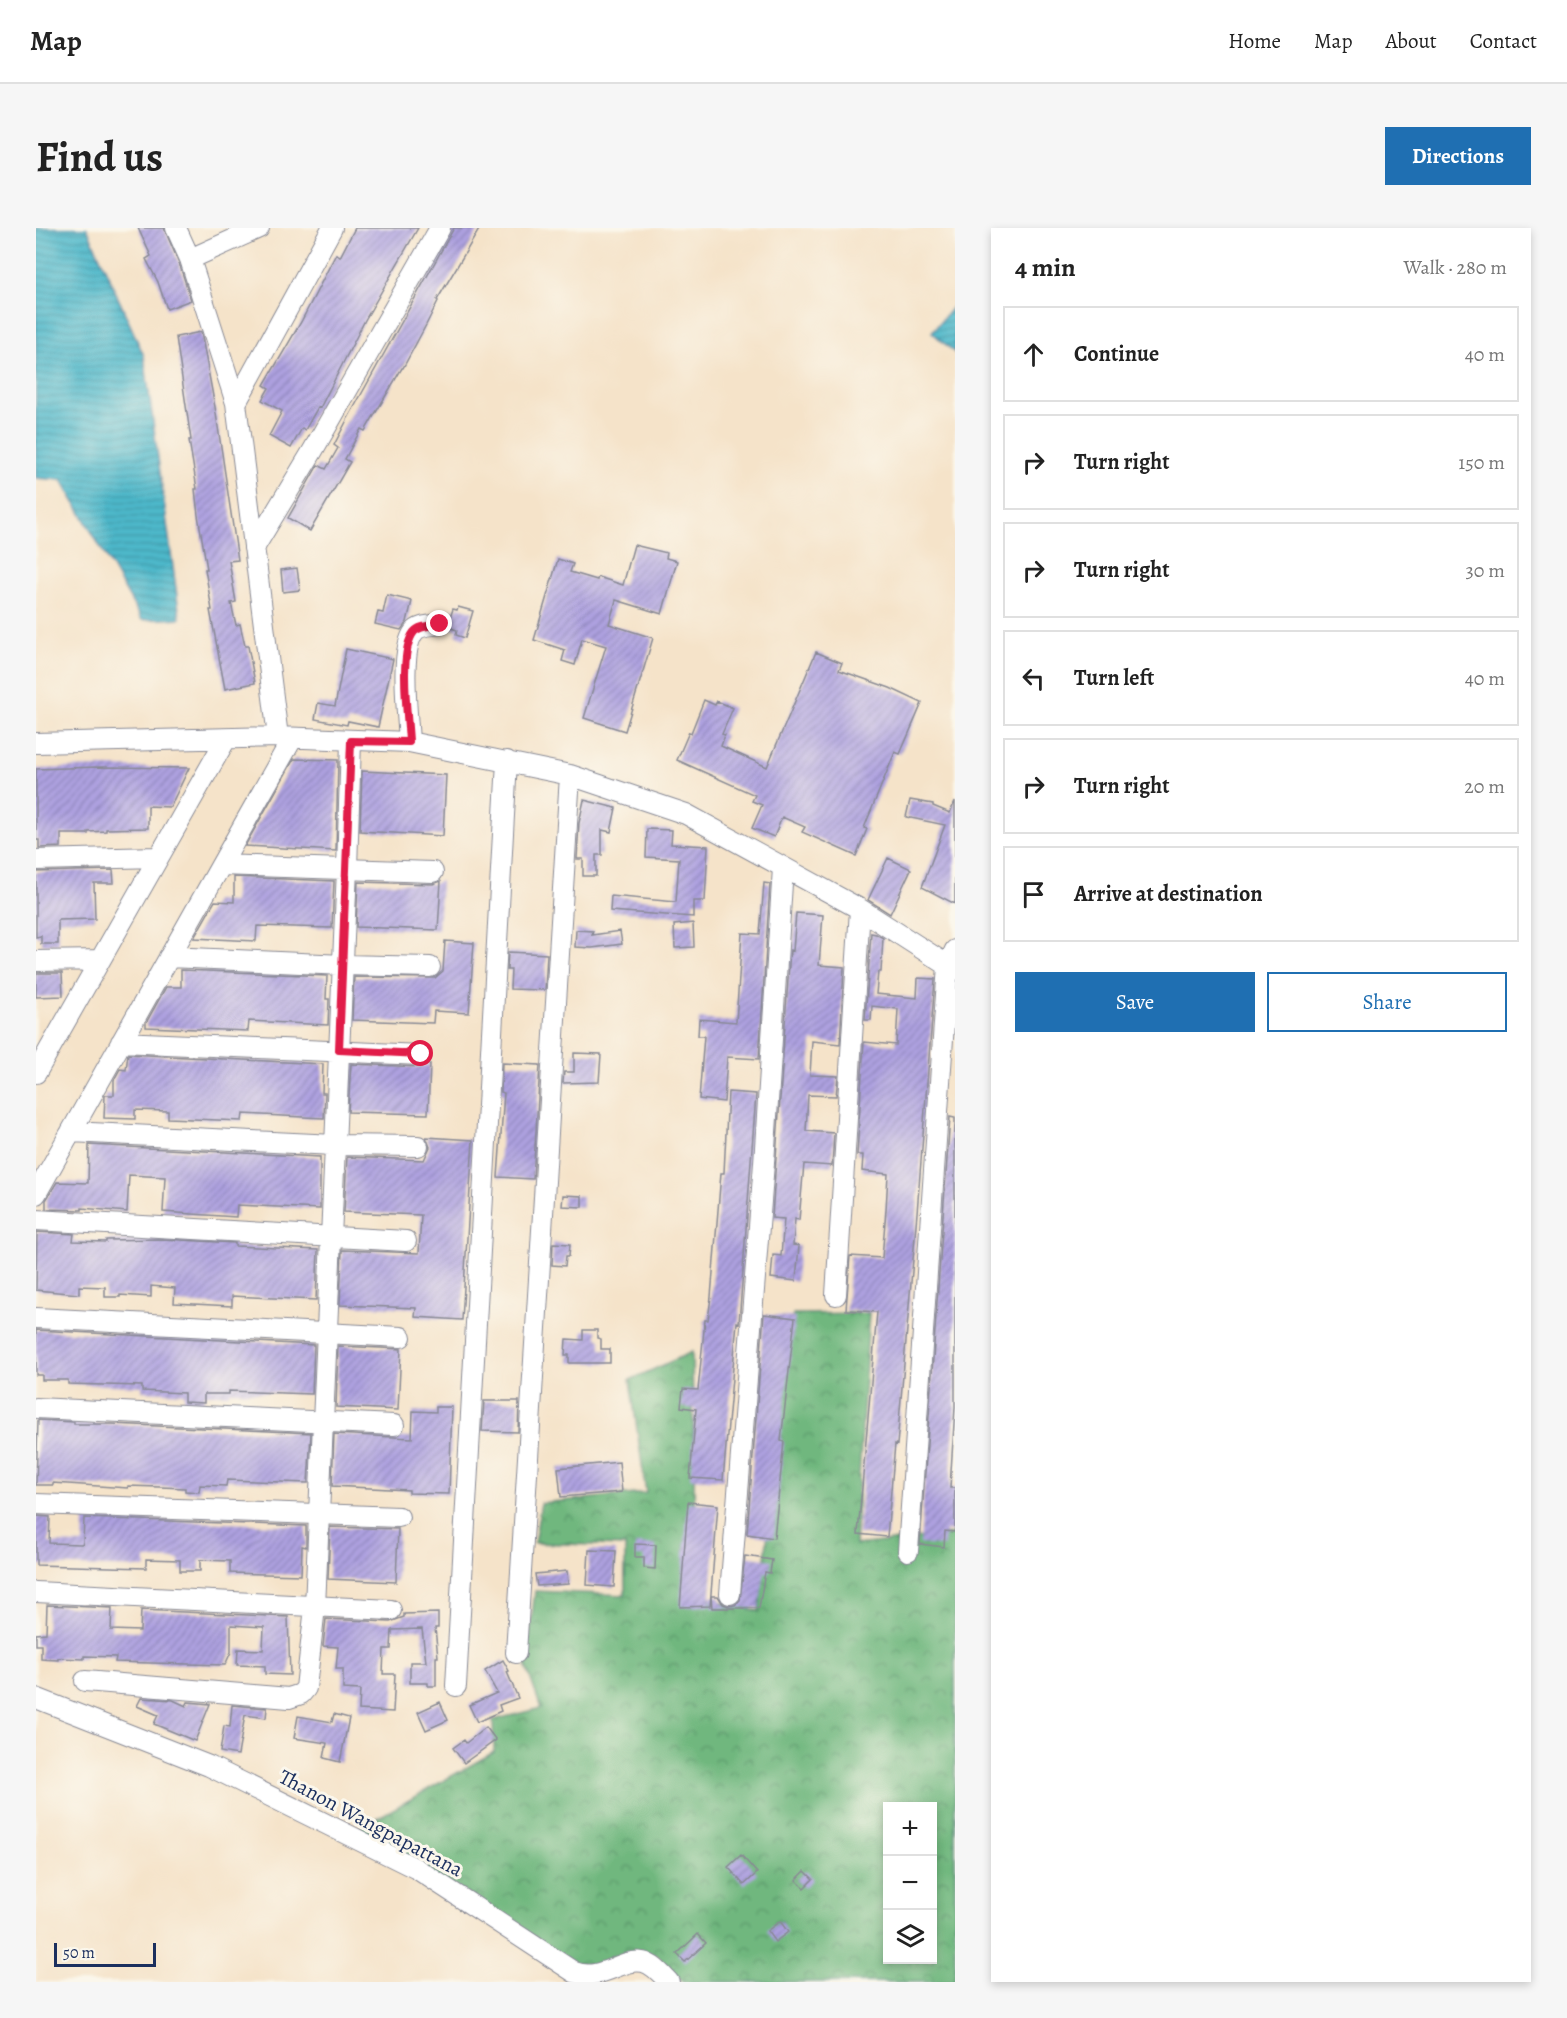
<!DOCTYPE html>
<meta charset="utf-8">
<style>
body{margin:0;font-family:Alegreya,serif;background:#f6f6f6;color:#222}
.controls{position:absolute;right:18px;bottom:18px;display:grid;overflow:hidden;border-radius:0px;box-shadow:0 3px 9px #0003}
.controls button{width:54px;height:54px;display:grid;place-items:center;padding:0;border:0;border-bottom:2px solid #e0e0e0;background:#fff;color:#222;font:30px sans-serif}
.scale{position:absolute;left:18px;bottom:15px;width:102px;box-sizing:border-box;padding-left:6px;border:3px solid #1b2f5e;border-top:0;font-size:16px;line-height:21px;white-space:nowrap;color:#1b2f5e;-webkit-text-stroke:4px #fbf7ec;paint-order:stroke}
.stop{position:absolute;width:18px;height:18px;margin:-14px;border:4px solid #e11d48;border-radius:50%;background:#fff}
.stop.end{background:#e11d48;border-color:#fff;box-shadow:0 2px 6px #0008}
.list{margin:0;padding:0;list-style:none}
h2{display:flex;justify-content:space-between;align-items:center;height:78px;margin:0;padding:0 24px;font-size:26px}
h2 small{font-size:20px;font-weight:400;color:#767676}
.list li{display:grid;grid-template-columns:39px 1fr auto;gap:18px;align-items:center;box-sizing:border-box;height:96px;margin:0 12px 12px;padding:0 12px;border:2px solid #e0e0e0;border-radius:0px}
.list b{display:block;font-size:22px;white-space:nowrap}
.list em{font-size:20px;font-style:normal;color:#767676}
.actions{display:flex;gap:12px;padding:18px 24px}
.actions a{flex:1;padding:14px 0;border:2px solid #1f6fb2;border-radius:0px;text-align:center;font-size:21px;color:#1f6fb2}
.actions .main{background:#1f6fb2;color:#fff}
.icon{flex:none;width:33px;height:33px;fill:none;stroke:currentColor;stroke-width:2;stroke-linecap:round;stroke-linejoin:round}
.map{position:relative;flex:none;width:919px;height:1754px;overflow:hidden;border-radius:0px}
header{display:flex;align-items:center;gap:36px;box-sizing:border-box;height:84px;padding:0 30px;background:#fff;border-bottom:2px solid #e0e0e0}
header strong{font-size:28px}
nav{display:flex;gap:33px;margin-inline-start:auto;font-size:21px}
.intro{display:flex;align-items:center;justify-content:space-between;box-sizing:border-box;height:144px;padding:0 36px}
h1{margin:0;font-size:42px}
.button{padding:15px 27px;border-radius:0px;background:#1f6fb2;color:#fff;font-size:21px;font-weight:700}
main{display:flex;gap:36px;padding:0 36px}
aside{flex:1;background:#fff;border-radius:0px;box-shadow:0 3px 9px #0003}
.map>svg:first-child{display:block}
.forest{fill:url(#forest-crowns);stroke:#45736e;stroke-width:1.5;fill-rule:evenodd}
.water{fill:url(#water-rules);stroke:#347494;stroke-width:1.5}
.building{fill:url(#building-hatch)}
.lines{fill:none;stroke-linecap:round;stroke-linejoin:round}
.minor-casing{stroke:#888994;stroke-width:22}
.minor{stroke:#fff;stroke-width:20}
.route{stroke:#e11d48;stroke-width:8}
.labels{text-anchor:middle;stroke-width:6;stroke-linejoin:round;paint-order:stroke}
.street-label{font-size:21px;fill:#1b2f5e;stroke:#fbf7ec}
</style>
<header>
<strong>Map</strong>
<nav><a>Home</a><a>Map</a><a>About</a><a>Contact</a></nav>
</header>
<div class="intro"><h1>Find us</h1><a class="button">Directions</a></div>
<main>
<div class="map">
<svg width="919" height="1754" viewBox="0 0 919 1754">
<defs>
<pattern id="forest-crowns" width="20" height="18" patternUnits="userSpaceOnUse" patternTransform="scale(1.5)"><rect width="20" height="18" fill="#6fb77e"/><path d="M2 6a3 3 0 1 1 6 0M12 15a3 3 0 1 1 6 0" fill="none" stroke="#5a956a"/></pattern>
<pattern id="water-rules" width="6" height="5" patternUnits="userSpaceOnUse" patternTransform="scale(1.5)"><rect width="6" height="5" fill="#4db8ca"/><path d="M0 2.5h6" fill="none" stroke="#3f96a7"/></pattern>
<pattern id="building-hatch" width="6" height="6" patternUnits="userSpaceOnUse" patternTransform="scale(1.5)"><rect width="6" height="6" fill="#aea1e0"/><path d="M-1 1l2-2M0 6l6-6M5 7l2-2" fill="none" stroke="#8d84b9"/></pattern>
</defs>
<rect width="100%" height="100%" fill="#fbf7ec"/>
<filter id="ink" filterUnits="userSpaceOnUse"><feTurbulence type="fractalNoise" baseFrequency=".0167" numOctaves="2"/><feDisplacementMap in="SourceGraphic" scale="12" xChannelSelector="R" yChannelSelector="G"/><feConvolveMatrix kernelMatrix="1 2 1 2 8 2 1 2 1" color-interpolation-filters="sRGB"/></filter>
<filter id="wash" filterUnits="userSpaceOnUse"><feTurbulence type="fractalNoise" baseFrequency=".008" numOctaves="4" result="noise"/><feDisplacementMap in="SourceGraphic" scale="24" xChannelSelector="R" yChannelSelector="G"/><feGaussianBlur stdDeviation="1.35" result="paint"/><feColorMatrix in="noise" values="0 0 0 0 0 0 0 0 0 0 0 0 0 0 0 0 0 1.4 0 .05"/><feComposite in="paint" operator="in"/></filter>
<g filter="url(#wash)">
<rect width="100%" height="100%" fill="#f5e3c9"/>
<path class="forest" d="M833,1085l-14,232 100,-11v448h-272l-27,-28 -71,22 -229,-146 138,-78 -1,-32 48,-12 -15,-42 9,-75 90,4v-49l-91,-3 7,-40 105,-10 -16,-113 62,-28 4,244 63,15 34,-297zM852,1578h45v154h-45z"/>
<path class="water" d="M0,0h51l57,128 36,262 -38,2 -80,-140 -26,-2z
M919,76v49l-23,-21z"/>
<g id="blocks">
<path class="building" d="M102,0h26l15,35 12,37 -24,9 -9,-27 -12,-23 5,-3z
M319,0h63l-53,92 -45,88 -2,-1 -13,23 -3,-2 -11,20 -22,-12 13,-25 -20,-11 7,-12 -5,-3 37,-63 35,-68 4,3z
M418,0h26l-43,72 1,1 -12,24 -23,43h-1l-37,63 -4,-2 -16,30 5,3 -40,69 -22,-13 30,-53 8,4 12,-21 -4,-3 13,-25z
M165,104l14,75 23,153 -9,1 7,41 -5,1 5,22 4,-1 5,22h3l7,37 -30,6 -15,-79h2l-7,-41h2l-9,-54 -3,-26h2l-8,-49h2l-15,-103z
M598,317l33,8 -1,5 11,3 -15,53 -46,-14 -7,24 44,14 -28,93 -41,-13 22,-72 -24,-7 -7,26 -13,-4 3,-11 -31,-10 24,-81 15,5 -3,8 27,8 1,-3 25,8z
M261,340l3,22 -17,2 -2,-22z
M351,367l25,6 -5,21 -6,8 -26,-6 3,-12 5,1z
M422,379l15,4 -8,27 -9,-3 1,-5 -6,-2 -1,-10 3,-9 4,1z
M310,421l47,10 -15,68 -30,-6 -1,4 -32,-6 3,-16 17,3z
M780,424l26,11 -3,7 51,18 32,15 -22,51 -5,-2 -31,76 3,1 -11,27 -54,-24 3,-5 -23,-10 -8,20 -22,-9 10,-23 -10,-4 3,-6 -78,-35 12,-28 2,1 13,-33 11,5 2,-4 16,7 -11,26 3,1 -4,11 46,21z
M258,531l44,1 -2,91 -91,-5z
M63,539l90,1 -19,39 -22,-1v22l-42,1v2l-18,1v2h-27v13l-22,1v-8h-3v-71z
M326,543l84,4 -3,61 -83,-5z
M548,572l32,8 -5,24 -9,-2v25h-6v21h-13v-17h-6l2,-36z
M874,572l23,4v2l17,7 5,-12v103l-33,-17 23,-62 -39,-8z
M611,601l25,1 -1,14 37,2 -3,55h-12v16l-83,-6 1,-15 65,6 3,-43 -33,-2z
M852,630l23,11 -21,45 -22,-14z
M77,642l1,13h-20l1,36 -37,1v24h-17v-8l-5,1v-65z
M198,649l100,4 -2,47 -75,-2 -1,15 -62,-3 21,-37 19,1z
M405,653l-3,49 -82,-3 2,-45 75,2z
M728,655l6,1 -11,175 -32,-2 -3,45 -25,-3 5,-63h-6l1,-17 37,3 6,-89 18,1z
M760,685l27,2 -4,50 25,2 -4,77 -28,-3 -2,34 28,1 -2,20 -28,-1 -2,36 28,2 -2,33 -28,-2 -5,56 -4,-1 -2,26 6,1 -3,35 -25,-3 2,-23 8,1 3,-37 -12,-1 18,-268 3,1z
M657,695l1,24 -19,1 -1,-23z
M540,702l17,1 -1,4 28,-4 2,13 -30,4 -17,-1z
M835,705l5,1 7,4 -2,34h-3l-2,22 41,4 1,-20 17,1 -18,234 -20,232 -2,-1 -8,93 -29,-3 19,-222 -31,-2 4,-54 32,2 4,-48 2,-36 -26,-3 1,-16h-6l7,-113 32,3 2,-36 -26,-3 -1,14h-6z
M409,713l29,2 -5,70 -35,-2 -1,12 -81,-3 2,-43 81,1 8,-7z
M472,724l39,2 -2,36 -35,-1 1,-19h-4z
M145,742l146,6 -1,23h3l-1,26 -79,-4 -1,10 -102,-4v-4l20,-36h15z
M0,745h26l1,23 -27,1z
M538,825l27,1 -2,28 -36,1 1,-11h10z
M92,826l195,10 -1,29h3l-1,25 -81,-4 -1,7 -74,-3v-7l-33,-1v9l-31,-1 1,-23h9v-15l6,-11 6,1z
M466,835l38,2 -7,114 -35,-2 6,-84 -3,-1z
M315,836l69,3 10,-3 -2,50 -80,-2z
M692,864l28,2 -17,229 -2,-1 -14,158 -33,-2 6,-69 -15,-2 2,-18 15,1 7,-70h3l3,-23 10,-124h3z
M914,889l5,1v289l-5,81h5v44l-10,-1 -1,16 -24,-3z
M390,909l47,3 -11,180 -47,-3 1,-9 -76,-3 2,-55 77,3 2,-38 -77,-3 3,-55 77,3 6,-13z
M53,917l231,12v52l-83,-4 -1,12 -73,-5 2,-35 -36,-2 -2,37 -45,-4v2l-36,-1v-9l11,-18 31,1z
M527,967l19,1v11l-20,-1z
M1,1004l37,2 -1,7 33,1v-2l56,-1 73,4v3l83,4 -2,50 -84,-4v10l-58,-3 1,-15 -24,-2v11l-31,-2v2h-15v-10l-26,-1v8l-43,-4z
M517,1015l17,1 -1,12h-3l-1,10 -13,-1z
M728,1086l31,4 -14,123 3,1 -10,96 -27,-4z
M0,1102l278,15 -2,49 -83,-3v3h-25v9l-20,-1v-9l-42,-2v-5l-74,-2v-4h-26v-5h-6z
M547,1102h14v8l4,1v10h9v14h-41v-8h-4l1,-16 17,1z
M302,1118l63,3 -3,61 -62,-3z
M448,1173h35l-1,31 -36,-1z
M400,1179h16l-3,87 -40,-1v-3l-77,-4 2,-52 78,4 1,-27 23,1z
M2,1192l36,2v2h38l199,9 -3,50 -81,-3 -1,6 -26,-1 -1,7 -14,-1v-3l-25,-1 -32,-1v2l-75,-5v2h-17z
M583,1234l3,30 -61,5 -3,-29z
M652,1274l30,3 -8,101 -30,1z
M0,1288l14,1 -1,26 32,1 2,-1 1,-25 222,8v21l-4,-1 -1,29 -71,-2v-12l-30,-1v11h-20v-11l-34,-1v9l-110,-3z
M294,1299l68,2 -2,53 -68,-3z
M599,1316l21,1 -1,24 -11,-1v-11h-9z
M553,1322l27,1 -2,36 -27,-2z
M709,1328l27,4 -2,13 -5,-1 -6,36h-47l-1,-12h7l5,8 5,2 7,-1 5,-5z
M531,1343l1,13 -31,2 -2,-12z
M11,1377l65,3 -1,22 29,1 1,-21 147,7 2,58 -25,-1v-8l-28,-1 1,-16 25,1 1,-23 -33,-2v27l-6,13 -110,-3 1,-5 -32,-1v3l-26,-1v2l-17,-1v-14h-5v-11l10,-1z
M402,1385v15h-3l3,29h-2v29h-8v-3h-18v-21h16l-4,-33 -30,1 -1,19h-7l-1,25h12l-2,38 -34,-2 1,-20 -17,-1v-20h-7l2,-22 -15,-1 3,-27 64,3 14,-5v-3z
M467,1432l6,11 -2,1 11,26 -19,7 2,6 -24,11 -8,-17 28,-12 -12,-22z
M105,1470l32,2 13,6 2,-4 22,2 -15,37 -41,-17 4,-9 -21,-9z
M404,1474l8,18 -22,10 -8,-18z
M196,1477l35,3 -1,10 -21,-3 -7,40 -18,-3 4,-26 6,1z
M298,1486l15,4 -9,44 -16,-4 3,-15 -33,-5 4,-22 34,6z
M450,1499l10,13 -32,23 -11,-15 11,-8 2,3z
M705,1627l16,18 -13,12 -16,-18z
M769,1643l8,8 -9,9 -8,-8z
M744,1693l8,11 -13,10 -8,-11z
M662,1706l8,9 -21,19 -8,-8z"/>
</g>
</g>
<g filter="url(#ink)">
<use href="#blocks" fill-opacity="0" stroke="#888994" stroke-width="1.5"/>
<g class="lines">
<g class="minor-casing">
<path id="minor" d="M140,0l14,31 46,144 42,334
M154,31l69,-31
M200,175l96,-175
M218,320l58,-96 128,-224
M373,514c-1,-25 -10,-91 5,-110 5,-7 17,-6 26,-8
M0,515l242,-6 131,5 161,33 116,39 174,95 95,61
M0,632l122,-3
M185,637l212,7
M133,729l174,8 87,2
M0,733l64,-1
M85,814l300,13
M0,845l190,-334
M35,904l264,13 83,1
M0,966l256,-455
M0,992l370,21
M800,1067l24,-386
M0,1090l365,19
M0,1180l358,17
M0,1276l363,13
M872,1323l40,-586 7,-15
M0,1364l355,18
M694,1366l34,-431 19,-295
M480,1425l54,-878
M49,1453l204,17 12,-4 5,-6 9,-81 32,-738 4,-128
M420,1458l51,-925
M0,1470l173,68 208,103 157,103c28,10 46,-14 69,-10 10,2 19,13 26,20"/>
</g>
<use href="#minor" class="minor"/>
</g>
</g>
<g class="lines" filter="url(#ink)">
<path class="route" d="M385,826l-82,-4 12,-309 58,1c-1,-25 -11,-90 5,-110 6,-7 17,-6 26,-8"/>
</g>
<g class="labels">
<g class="street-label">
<text transform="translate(335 1595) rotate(28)" y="7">Thanon Wangpapattana</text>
</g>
</g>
</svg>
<div class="controls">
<button>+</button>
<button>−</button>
<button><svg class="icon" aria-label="layers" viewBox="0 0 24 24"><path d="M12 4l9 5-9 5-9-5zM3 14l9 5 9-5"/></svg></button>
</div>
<div class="scale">50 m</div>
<div class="stop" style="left:385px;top:826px"></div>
<div class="stop end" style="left:404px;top:396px"></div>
</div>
<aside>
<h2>4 min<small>Walk · 280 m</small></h2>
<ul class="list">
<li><svg class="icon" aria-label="ahead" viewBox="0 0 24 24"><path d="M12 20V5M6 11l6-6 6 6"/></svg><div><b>Continue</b></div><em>40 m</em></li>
<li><svg class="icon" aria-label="right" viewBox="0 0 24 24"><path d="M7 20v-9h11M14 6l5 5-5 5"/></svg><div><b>Turn right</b></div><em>150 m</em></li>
<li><svg class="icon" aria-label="right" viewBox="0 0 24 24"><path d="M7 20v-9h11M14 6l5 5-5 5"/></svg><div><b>Turn right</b></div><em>30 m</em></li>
<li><svg class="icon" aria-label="left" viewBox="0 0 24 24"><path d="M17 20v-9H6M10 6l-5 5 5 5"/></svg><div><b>Turn left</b></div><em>40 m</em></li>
<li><svg class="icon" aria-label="right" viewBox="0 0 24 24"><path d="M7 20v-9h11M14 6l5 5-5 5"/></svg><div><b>Turn right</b></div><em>20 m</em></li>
<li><svg class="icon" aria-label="arrive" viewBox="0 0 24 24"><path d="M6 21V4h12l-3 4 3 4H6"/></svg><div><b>Arrive at destination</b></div></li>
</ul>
<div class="actions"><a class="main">Save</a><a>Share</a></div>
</aside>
</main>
